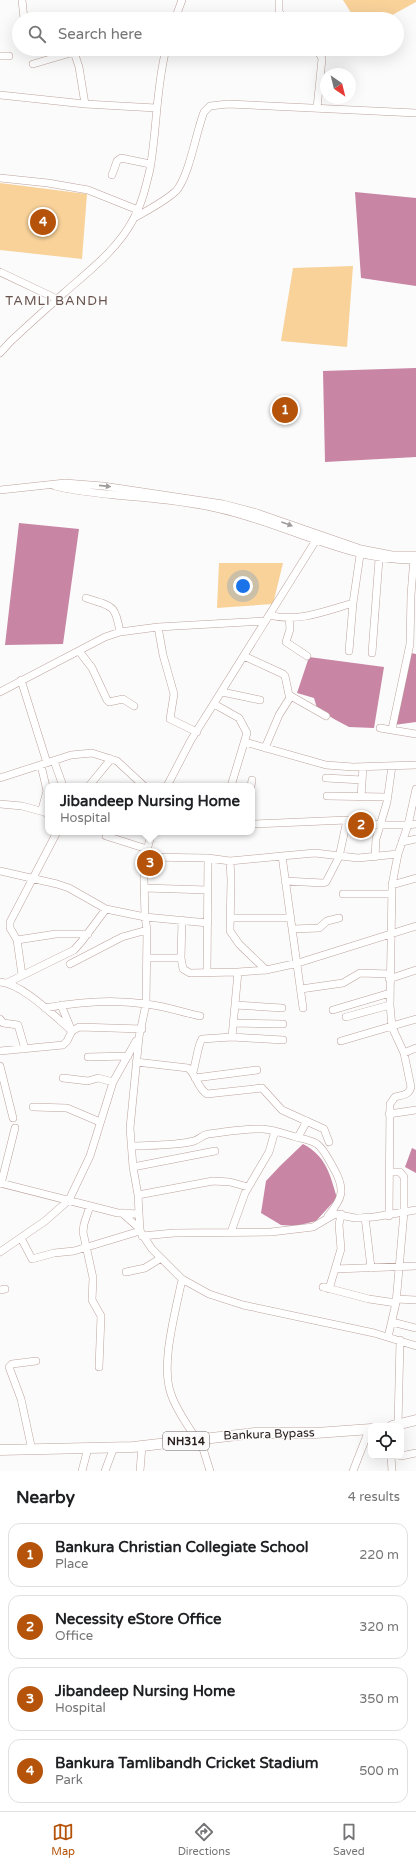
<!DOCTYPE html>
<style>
body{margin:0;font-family:"Varela Round",sans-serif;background:#f2f2f2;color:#202124}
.controls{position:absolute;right:12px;bottom:12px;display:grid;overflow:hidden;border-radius:8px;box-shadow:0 4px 16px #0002}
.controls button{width:36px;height:36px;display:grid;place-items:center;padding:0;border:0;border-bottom:1px solid #e0e0e0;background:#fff;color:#202124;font:20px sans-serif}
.compass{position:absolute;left:320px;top:68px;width:36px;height:36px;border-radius:50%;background:#fff;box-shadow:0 4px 16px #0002;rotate:145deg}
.you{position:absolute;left:243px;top:586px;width:14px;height:14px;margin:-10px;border:3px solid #fff;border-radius:50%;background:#1a73e8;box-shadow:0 0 0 6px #1a73e833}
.badge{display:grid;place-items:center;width:26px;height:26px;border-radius:50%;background:#b45309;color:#fff;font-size:13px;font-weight:700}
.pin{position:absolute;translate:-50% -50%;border:2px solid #fff;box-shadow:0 1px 4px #0006}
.popup{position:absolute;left:45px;top:783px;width:210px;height:52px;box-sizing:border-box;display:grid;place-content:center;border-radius:8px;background:#fff;filter:drop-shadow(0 1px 3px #0005);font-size:13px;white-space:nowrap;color:#757577}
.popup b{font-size:15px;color:#202124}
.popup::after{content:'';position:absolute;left:50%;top:100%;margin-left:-8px;border:8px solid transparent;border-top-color:#fff}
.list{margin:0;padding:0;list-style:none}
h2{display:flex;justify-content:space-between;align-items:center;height:52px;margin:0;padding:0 16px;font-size:17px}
h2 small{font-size:13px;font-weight:400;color:#757577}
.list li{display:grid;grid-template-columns:26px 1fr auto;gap:12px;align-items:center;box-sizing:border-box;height:64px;margin:0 8px 8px;padding:0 8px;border:1px solid #e0e0e0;border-radius:12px}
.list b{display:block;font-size:15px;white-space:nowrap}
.list p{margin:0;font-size:13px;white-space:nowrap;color:#757577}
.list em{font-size:13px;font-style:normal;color:#757577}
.icon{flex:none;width:22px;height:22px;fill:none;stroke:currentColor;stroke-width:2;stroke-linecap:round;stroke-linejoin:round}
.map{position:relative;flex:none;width:416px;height:1471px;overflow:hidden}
.search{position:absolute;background:#fff;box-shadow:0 4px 16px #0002;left:12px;right:12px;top:12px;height:44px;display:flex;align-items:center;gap:10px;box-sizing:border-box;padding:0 14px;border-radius:22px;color:#757577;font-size:15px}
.sheet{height:340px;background:#fff}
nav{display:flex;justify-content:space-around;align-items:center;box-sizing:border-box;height:56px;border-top:1px solid #e0e0e0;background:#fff;font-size:11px;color:#757577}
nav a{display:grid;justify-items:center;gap:2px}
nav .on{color:#b45309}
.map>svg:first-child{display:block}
.green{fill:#f8d299}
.water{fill:#c885a4}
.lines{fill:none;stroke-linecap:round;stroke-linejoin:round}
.minor-casing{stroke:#bca39d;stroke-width:8}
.highway-casing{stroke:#bca39d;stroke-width:11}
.minor{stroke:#fff;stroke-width:7}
.highway{stroke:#fff;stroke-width:10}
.oneway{fill:#9f9b9a}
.labels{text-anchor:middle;stroke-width:3;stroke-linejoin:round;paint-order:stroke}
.shield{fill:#fbfbfb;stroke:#696261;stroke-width:1}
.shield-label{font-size:11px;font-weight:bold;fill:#2a211f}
.street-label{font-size:12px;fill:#2a211f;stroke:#fbfbfb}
.neighbourhood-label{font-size:13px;letter-spacing:1px;fill:#67524c;stroke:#fbfbfb}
</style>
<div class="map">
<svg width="416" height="1471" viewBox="0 0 416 1471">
<rect width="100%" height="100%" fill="#fbfbfb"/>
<path class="green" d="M343,0h73v2l-31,17h-30z
M0,183l87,11 -5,65 -82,-9z
M353,266l-6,81 -66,-6 12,-73z
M219,563h64l-10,41 -56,4z"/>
<path class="water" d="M355,192l61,6v88l-55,-8z
M416,368v89l-91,5 -2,-91z
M19,523l60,6 -16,115 -58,1z
M411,653l5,1v68l-22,3z
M309,657l75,10 -10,61 -25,-1 -15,-8 -17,-11 -3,-10 -17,-5z
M303,1144c23,12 27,30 34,54l-21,23 -20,5 -15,-1 -20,-12 5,-32 14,-15z
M412,1148l4,2v23l-11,-6z"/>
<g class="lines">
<g class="minor-casing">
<path id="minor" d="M22,0l2,19
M279,0v11l4,8
M175,19l7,-19
M73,49l6,18 6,37
M315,49l6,7 1,3 -5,49
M0,56h9
M33,64l41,-12
M0,95l85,9 71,4
M112,175l5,-14 4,-3 29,6
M0,178l48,5 40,7 50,20
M134,218c14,-8 30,-16 42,-27 13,-14 20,-59 28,-79l6,-6 18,-2 188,9
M0,272l57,27
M0,353l10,-11c18,-17 36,-33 54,-49 25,-22 55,-45 70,-75 8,-15 12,-32 16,-49 7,-40 6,-81 16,-120
M55,486c19,5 40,7 60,9 35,3 71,6 105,14 67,15 126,52 196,51
M0,490l65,-7 38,3 120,18 34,9 104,36 31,6h24
M86,598c26,9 29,5 34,34
M269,615c28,8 57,-4 84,-12
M289,618l1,11 -4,13 21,14
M158,627l5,28 11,39 -4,25 27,13
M79,651l13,17 15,32 2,2 14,-3 11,7
M349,651l4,-48 7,-48
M372,653l7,-94
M244,656l39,18 2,2 4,19 37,21
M21,680l26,83
M0,692l105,-55 15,-5 38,-5 107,-6
M222,692l38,8
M214,704l25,14 8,15 -16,53
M380,728l36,6
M392,729l18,-85 1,-49 3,-38
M245,742l81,23 27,2 63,-2
M265,748l14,-33 12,-19
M54,761l9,25
M41,765l6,26 -5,18 6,6
M0,778l71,-23 21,-2 25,8 27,25
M326,778l36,2
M89,786l22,-27
M167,786l24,-46 127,-203
M251,786l1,-6
M327,796l60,1
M361,797l2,-30
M0,804l22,2 22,6
M252,824l95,-4 32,5h29l8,-1
M152,832l-7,25 -1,22 1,38 2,13 -1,74 -7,33 -9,91 3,39 5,28 2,36 12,18 30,30 27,15 34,11 131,28 42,13
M106,836l41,13
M402,842l14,-3
M282,856l33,-3 43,5 40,-4
M145,857l63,1 22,3 52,-5 21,152
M375,857l1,-18 11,-37 5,-36
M230,861l1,19 -1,51 9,13 27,26
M0,871l57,13 12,4 37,21 39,8 63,6
M285,881l38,2 3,-1 13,-25 8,-37
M392,885l24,-7
M144,888l64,2
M343,894h49
M230,918h61
M182,920l-1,38 2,11 7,4 48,-1 28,-2 32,-7 118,-37
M293,929l26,-1 8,-7 12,-3
M17,940l39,-6h32
M148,958h33
M70,964l52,-27 25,-7
M207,973l1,-115
M22,975l-5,-35 -7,-12v-6l47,-90
M389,979l27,-9
M0,982c23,2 54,34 72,49
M7,983l67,-33 8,-9 24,-32
M301,989l42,-6 17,-10 30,1
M61,1005l10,24
M235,1005l47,3
M45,1008c32,-6 68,-9 101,-4 18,2 36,8 54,12
M333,1010l57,-17
M346,1017l44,-12
M0,1019l3,4 15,2 7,24
M233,1023l50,1
M232,1037l6,-65
M341,1041l75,-22
M0,1051l63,-6 4,-4 5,-10 7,-4 63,2
M404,1053l-12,-26 -2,-22 2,-120 6,-31 10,-29 8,-36
M88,1057l40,-1
M136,1062l52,6c9,7 9,20 19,26l55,-6 20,22 42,19 5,13
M0,1066l13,52
M193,1072c3,-9 5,-28 9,-33l30,-2 51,3
M63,1078l25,3 10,-3 15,4
M195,1078l62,-8
M33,1107l34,1 33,14
M389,1114l27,-4
M298,1137l9,-16
M131,1146c21,-1 43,0 63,-5 6,-2 8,-6 14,-7 18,-2 37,-6 55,-5 12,1 22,5 33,8 7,2 15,3 21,7 7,5 13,18 17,25 12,21 8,30 -6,47
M133,1167l82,-16
M0,1183l118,30 21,1
M1,1184l14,-56
M138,1195l75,-14 17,1 18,5
M90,1206l-6,18 -1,8 10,46 -1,22 9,16 -2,51
M122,1213l18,16
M389,1216l1,-112 5,-7c8,-2 14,-2 16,-10l-7,-34 12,-5
M365,1217l6,51
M231,1232l14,-39 24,-41 6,-21
M142,1236l32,-3 97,-1 42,-5 22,-13 20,4 19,-1 30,-5v-35l-4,-5h-11
M21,1238l11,21 22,-6 20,-2 66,-20
M0,1252l45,-31 24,-21 21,-44 23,-74 23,-41
M335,1269l81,-3
M126,1272l19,-4 16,-10
M182,1279c-6,32 -22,85 -11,115 5,16 17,31 25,45
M323,1287l46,12 27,4
M329,1289l12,-40 -2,-24 2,-11
M0,1290l5,-1
M396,1299l20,1
M392,1322l24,6
M388,1337l8,-34 8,-91 12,-2
M398,1425l2,-85
M200,1439l10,32
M32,1450l-11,-51 -12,-32 3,-3 24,-3
M391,1456l1,15
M401,1456l15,-3
M82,1471l6,-23
M105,1471l9,-24
M140,1471l2,-25
M353,1471l16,-41"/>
</g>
<g class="highway-casing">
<path id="highway" d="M392,1426l24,-6
M0,1450l133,-3 122,-14h61l55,-4"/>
</g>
<use href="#minor" class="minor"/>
<use href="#highway" class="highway"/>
</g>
<defs><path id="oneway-solid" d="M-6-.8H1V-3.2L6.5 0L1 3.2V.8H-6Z"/></defs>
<g class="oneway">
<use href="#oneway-solid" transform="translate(105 486) rotate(6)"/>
<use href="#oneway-solid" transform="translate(287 524) rotate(20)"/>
</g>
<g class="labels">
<rect class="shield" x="163" y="1432" width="46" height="18" rx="3"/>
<g class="shield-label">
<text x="186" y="1445">NH314</text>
</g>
<g class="street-label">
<text transform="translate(269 1434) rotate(-2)" y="4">Bankura Bypass</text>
</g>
<g class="neighbourhood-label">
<text x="57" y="305">TAMLI BANDH</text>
</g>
</g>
</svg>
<div class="controls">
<button><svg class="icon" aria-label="locate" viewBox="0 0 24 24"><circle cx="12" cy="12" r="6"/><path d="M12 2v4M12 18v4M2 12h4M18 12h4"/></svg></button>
</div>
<svg class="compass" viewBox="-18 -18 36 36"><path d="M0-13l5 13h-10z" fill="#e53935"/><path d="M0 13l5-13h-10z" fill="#757577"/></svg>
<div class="you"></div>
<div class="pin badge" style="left:285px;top:410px">1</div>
<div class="pin badge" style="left:361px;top:825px">2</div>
<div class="pin badge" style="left:150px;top:863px">3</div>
<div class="popup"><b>Jibandeep Nursing Home</b>Hospital</div>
<div class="pin badge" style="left:43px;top:222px">4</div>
<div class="search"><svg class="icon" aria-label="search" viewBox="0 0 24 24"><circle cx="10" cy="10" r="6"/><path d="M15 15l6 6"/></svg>Search here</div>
</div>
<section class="sheet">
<h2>Nearby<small>4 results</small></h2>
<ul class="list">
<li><span class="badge">1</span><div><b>Bankura Christian Collegiate School</b><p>Place</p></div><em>220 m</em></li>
<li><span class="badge">2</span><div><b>Necessity eStore Office</b><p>Office</p></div><em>320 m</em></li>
<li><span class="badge">3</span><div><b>Jibandeep Nursing Home</b><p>Hospital</p></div><em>350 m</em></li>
<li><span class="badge">4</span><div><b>Bankura Tamlibandh Cricket Stadium</b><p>Park</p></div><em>500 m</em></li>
</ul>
</section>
<nav>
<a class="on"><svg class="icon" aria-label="map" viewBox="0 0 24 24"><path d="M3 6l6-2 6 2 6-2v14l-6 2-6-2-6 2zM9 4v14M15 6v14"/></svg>Map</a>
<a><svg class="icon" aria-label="directions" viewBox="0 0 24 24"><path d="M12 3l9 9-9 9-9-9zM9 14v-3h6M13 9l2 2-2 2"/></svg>Directions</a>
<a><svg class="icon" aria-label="saved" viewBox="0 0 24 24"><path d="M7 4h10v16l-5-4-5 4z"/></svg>Saved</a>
</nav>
